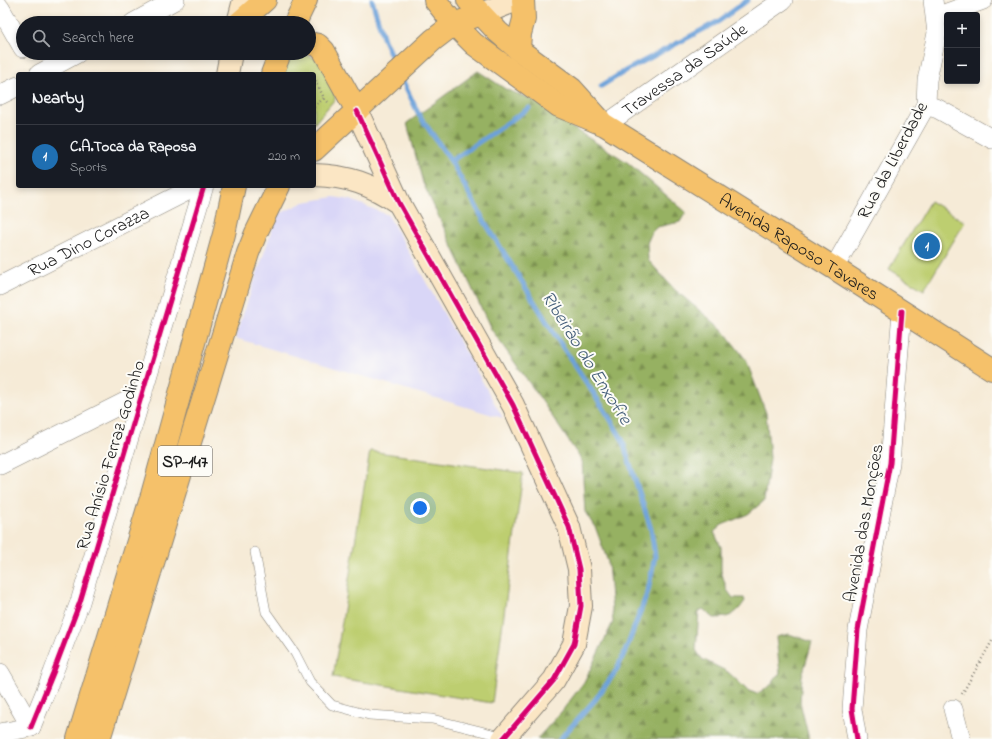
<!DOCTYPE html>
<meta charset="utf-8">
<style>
body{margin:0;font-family:"Indie Flower",sans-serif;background:#242831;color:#f1f3f6}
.controls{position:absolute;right:12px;top:12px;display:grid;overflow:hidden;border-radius:4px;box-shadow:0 2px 6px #0003}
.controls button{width:36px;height:36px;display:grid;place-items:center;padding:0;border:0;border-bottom:1px solid #363941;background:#171b24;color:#f1f3f6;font:20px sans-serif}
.you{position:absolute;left:420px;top:508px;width:14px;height:14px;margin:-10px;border:3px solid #fff;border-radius:50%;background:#1a73e8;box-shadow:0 0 0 6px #1a73e833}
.badge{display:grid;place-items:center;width:26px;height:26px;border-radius:50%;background:#1f6fb2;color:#fff;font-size:13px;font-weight:700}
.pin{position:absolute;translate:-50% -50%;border:2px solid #fff;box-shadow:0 1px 4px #0006}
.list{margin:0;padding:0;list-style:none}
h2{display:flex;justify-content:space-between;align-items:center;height:52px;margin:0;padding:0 16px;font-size:17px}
h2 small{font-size:13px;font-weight:400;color:#9ea1a6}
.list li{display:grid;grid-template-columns:26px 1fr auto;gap:12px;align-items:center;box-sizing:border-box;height:64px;padding:0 16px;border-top:1px solid #363941}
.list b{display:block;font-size:15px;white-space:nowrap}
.list p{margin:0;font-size:13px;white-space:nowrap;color:#9ea1a6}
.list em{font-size:13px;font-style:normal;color:#9ea1a6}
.icon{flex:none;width:22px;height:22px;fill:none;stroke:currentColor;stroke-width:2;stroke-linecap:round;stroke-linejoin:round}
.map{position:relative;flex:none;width:992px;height:739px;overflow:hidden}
.search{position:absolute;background:#171b24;box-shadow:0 2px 6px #0003;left:16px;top:16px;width:300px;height:44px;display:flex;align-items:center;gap:10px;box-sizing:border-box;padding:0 14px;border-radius:22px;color:#9ea1a6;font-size:15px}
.panel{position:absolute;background:#171b24;box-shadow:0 2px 6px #0003;left:16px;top:72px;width:300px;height:116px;border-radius:4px}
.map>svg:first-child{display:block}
.built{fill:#d9d6f7}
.grass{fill:#bdce70;stroke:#6c7546}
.forest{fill:url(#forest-firs);stroke:#59663f}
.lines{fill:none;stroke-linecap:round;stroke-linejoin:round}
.stream{stroke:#6ca1d9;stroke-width:5}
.lane-casing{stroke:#89847a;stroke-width:10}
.street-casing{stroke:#89847a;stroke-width:20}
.secondary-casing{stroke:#89847a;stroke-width:24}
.primary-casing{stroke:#89847a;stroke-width:24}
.path{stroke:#89847a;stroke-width:2.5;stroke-dasharray:1 3;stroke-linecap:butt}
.lane{stroke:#fff;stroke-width:9}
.street{stroke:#fff;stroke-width:19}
.secondary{stroke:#fbe6c4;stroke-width:22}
.primary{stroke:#f5c16b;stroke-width:22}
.cycleway-casing{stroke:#fdfcf7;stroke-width:8}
.cycleway{stroke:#d6006c;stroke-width:5}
.labels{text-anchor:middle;stroke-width:4;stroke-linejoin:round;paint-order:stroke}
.shield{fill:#fdfcf7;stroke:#605f5e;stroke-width:1}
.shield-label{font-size:17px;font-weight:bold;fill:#1c1c1c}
.street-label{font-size:18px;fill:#1c1c1c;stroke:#fdfcf7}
.water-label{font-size:19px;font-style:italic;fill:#445e7a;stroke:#fdfcf7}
</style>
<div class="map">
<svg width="992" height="739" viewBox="0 0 992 739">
<defs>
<pattern id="forest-firs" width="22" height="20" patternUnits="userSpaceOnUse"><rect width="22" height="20" fill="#96b162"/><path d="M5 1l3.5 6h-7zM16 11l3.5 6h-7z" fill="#7a8f50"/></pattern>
</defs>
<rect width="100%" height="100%" fill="#fdfcf7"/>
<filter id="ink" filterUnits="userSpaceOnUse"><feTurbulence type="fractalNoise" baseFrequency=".025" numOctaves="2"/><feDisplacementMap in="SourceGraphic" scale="8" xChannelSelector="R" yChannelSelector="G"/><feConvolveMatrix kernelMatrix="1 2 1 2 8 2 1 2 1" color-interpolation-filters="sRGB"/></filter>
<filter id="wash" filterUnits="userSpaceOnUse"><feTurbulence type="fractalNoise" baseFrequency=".012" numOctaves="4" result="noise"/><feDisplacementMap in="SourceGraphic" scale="16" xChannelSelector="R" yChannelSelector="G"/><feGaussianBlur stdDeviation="0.9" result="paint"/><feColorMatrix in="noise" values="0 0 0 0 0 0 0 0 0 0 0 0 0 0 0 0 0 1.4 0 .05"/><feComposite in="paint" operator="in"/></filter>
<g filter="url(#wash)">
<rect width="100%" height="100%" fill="#f6ebd7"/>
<path class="built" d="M334,197l17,3 37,15 115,203 -268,-80 42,-123 27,-13z"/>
<path class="grass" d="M303,54l12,4 10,10 9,15 1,16 -21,25v-50h-35l6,-11z
M930,201l35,21 -41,68 -35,-21z
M370,451l153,22 -31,230 -159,-26z"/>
<path class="forest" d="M478,71l29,19 42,15 22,22 56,35 59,50 -6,10 -23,5 -5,5 -5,11 1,17 27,30 48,40 23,30 20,53 4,45 -6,43 -16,13 -26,11 -8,7 7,15v24l6,19 6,8h11l1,3c-9,13 -14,17 -31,17l-11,-9 -4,2 -3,39 6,9 26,13 19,18 10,4 14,-9 9,-12 -4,-36 13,-3 23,8 -10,34 -2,26 9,37h-272l25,-28 22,-29 29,-60 -5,-60 -12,-33 -11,-17 -3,-51 -42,-63 -49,-69 -68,-146 -15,-56 -1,-4z"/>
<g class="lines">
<path class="stream" d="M372,0l12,40 12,26
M401,77l18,38 32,46 32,58 77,124 46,69 16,27 29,90 4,27 -7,35 -21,56 -11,24 -21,29 -35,39
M601,86l26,-16 92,-49 29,-21
M451,161l78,-53"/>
</g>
</g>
<g filter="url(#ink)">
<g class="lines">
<g class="lane-casing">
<path id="lane" d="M255,552l11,60 29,41 15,29 22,23 37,10 63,4 73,18"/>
</g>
<g class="street-casing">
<g id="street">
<path d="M0,8l23,40"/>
<path d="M936,17l47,-17"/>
<path d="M133,23l42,-23"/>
<path d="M39,74l39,-21"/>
<path d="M0,95l18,-9"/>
<path d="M926,105l12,4 54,30"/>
<path id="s1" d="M605,125l178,-125"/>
<path d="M834,268l92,-163 1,-25 10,-47 -4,-33"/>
<path id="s2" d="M0,286l197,-100"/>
<path d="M0,465l143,-72"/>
<path d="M0,673l31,54"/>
<path d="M953,709l8,30"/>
<path d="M31,727l22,-54 27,-71 124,-416"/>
<path d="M0,733l31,-6"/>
<path d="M857,739l-5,-30 6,-79 32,-167 12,-152"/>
</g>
</g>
<g class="secondary-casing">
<path id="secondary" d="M481,14l36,-14
M238,23l6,-23
M227,74l4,-21
M357,111l42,92 114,202 56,122 10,42 2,37 -7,38 -20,36 -51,59
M314,175c34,1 57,9 85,28"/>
</g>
<g class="primary-casing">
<g id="primary">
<path id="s3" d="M435,0l19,24 20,20 85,62 46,19 229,143 158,101"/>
<path d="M468,0l30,32 21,18 53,39 28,31"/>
<path d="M239,23l26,-23"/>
<path d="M295,23l11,-23"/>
<path d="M309,43l9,2 6,6 33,60"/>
<path d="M519,50l1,-16 4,-15 -1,-19"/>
<path d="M272,74l8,-21"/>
<path d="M314,150l119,-110 21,-16 27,-10"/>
<path d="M78,739l74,-244 72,-261 10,-48"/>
<path d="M99,739l149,-486 8,-20 23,-47"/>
</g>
</g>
<path class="path" d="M314,77l10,21 4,4
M314,107l10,-9
M962,694l30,-53"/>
<use href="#lane" class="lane"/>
<use href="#street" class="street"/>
<use href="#secondary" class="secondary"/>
<use href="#primary" class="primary"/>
<g class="cycleway-casing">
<path id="cycleway" d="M357,111l42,92 114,202 56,122 10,42 2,37 -7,38 -20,36 -51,59
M31,727l22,-54 27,-71 124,-416
M857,739l-5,-30 6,-79 32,-167 12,-152"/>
</g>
<use href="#cycleway" class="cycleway"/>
</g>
</g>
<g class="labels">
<rect class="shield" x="158" y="446" width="54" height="30" rx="3"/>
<g class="shield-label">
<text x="185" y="467">SP-147</text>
</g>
<g class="street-label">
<text dy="6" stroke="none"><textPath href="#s1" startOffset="97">Travessa da Saúde</textPath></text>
<text transform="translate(892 160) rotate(-62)" y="6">Rua da Liberdade</text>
<text dy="6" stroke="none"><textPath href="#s2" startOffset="99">Rua Dino Corazza</textPath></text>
<text dy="6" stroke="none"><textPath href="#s3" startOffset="443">Avenida Raposo Tavares</textPath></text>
<text transform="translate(110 455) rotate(-73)" y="6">Rua Anísio Ferraz Godinho</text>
<text transform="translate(863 523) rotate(-80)" y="6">Avenida das Monções</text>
</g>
<g class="water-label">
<text transform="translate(588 357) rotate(58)" y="7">Ribeirão do Enxofre</text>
</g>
</g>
</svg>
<div class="controls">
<button>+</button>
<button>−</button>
</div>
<div class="you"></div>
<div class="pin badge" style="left:927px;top:246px">1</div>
<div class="search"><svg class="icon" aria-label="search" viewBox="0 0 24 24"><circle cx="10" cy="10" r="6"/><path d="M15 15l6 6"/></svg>Search here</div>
<section class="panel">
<h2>Nearby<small></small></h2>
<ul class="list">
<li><span class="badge">1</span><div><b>C.A.Toca da Raposa</b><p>Sports</p></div><em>220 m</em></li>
</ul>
</section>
</div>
